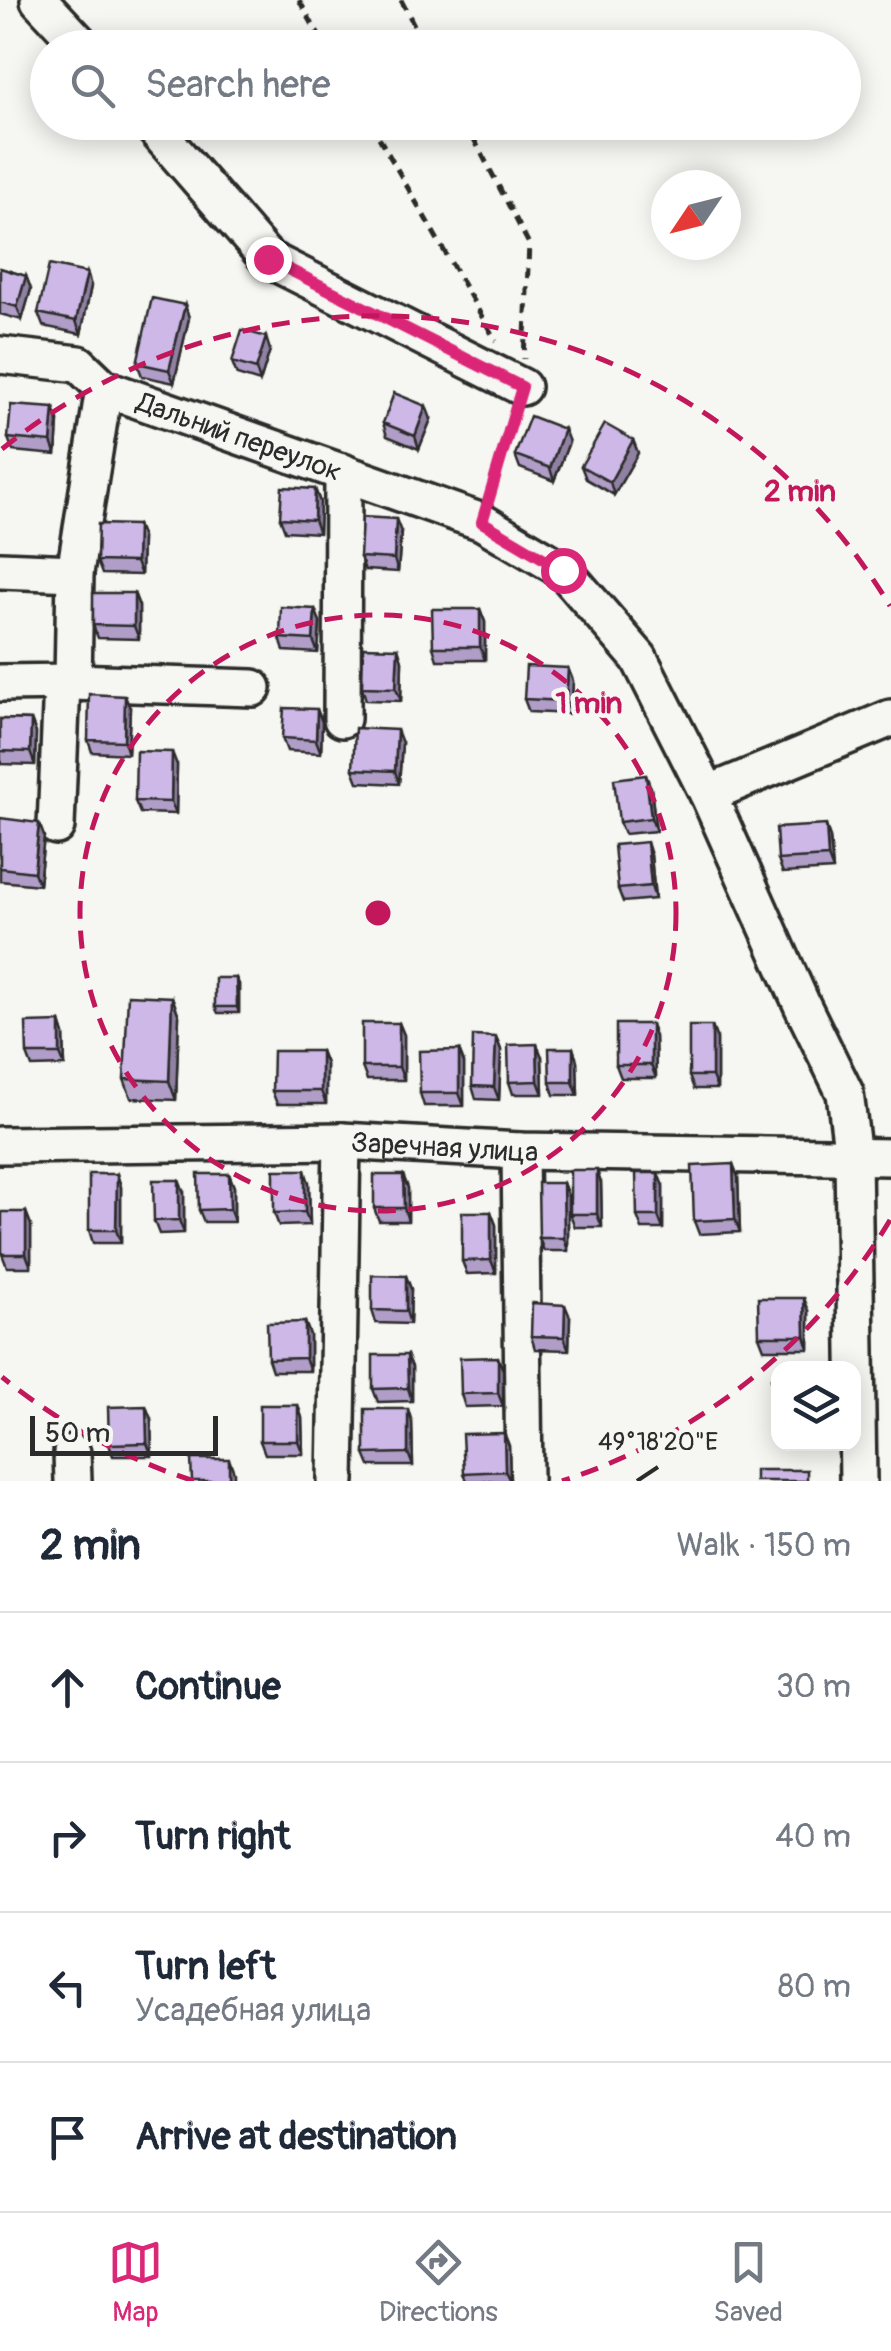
<!DOCTYPE html>
<meta charset="utf-8">
<style>
body{margin:0;font-family:Pangolin,sans-serif;background:#f2f2f3;color:#1f2937}
.controls{position:absolute;right:30px;bottom:30px;display:grid;overflow:hidden;border-radius:20px;box-shadow:0 5px 25px #0003}
.controls button{width:90px;height:90px;display:grid;place-items:center;padding:0;border:0;border-bottom:2px solid #e0e1e3;background:#fff;color:#1f2937;font:50px sans-serif}
.compass{position:absolute;left:651px;top:170px;width:90px;height:90px;border-radius:50%;background:#fff;box-shadow:0 5px 25px #0003;rotate:235deg}
.scale{position:absolute;left:30px;bottom:25px;width:188px;box-sizing:border-box;padding-left:10px;border:5px solid #2b2b2b;border-top:0;font-size:28px;line-height:35px;white-space:nowrap;color:#2b2b2b;-webkit-text-stroke:8px #f6f6f2;paint-order:stroke}
.stop{position:absolute;width:30px;height:30px;margin:-22px;border:8px solid #db2777;border-radius:50%;background:#fff}
.stop.end{background:#db2777;border-color:#fff;box-shadow:0 2px 10px #0008}
.list{margin:0;padding:0;list-style:none}
h2{display:flex;justify-content:space-between;align-items:center;height:130px;margin:0;padding:0 40px;font-size:42px}
h2 small{font-size:32px;font-weight:400;color:#747a83}
.list li{display:grid;grid-template-columns:65px 1fr auto;gap:30px;align-items:center;box-sizing:border-box;height:150px;padding:0 40px;border-top:2px solid #e0e1e3}
.list b{display:block;font-size:38px;white-space:nowrap}
.list p{margin:0;font-size:32px;white-space:nowrap;color:#747a83}
.list em{font-size:32px;font-style:normal;color:#747a83}
.icon{flex:none;width:55px;height:55px;fill:none;stroke:currentColor;stroke-width:2;stroke-linecap:round;stroke-linejoin:round}
.map{position:relative;flex:none;width:891px;height:1481px;overflow:hidden}
.search{position:absolute;background:#fff;box-shadow:0 5px 25px #0003;left:30px;right:30px;top:30px;height:110px;display:flex;align-items:center;gap:25px;box-sizing:border-box;padding:0 35px;border-radius:55px;color:#747a83;font-size:38px}
.sheet{height:730px;background:#fff}
nav{display:flex;justify-content:space-around;align-items:center;box-sizing:border-box;height:140px;border-top:2px solid #e0e1e3;background:#fff;font-size:28px;color:#747a83}
nav a{display:grid;justify-items:center;gap:5px}
nav .on{color:#db2777}
.map>svg:first-child{display:block}
.lines{fill:none;stroke-linecap:round;stroke-linejoin:round}
.minor-casing{stroke:#2b2b2b;stroke-width:42}
.path{stroke:#2b2b2b;stroke-width:5;stroke-dasharray:10 8;stroke-linecap:butt}
.minor{stroke:#f6f6f2;stroke-width:35}
.wall{fill:#b09ec8;stroke:#2b2b2b;stroke-width:2.5}
.shaded-wall{fill:#9081a2;stroke:#2b2b2b;stroke-width:2.5}
.building{fill:#cdb8e8;stroke:#2b2b2b;stroke-width:2.5}
.route{stroke:#db2777;stroke-width:12}
.ticks{fill:none;stroke:#2b2b2b;stroke-width:4}
.ring{fill:none;stroke:#c2185b;stroke-width:5;stroke-dasharray:18 12}
.labels{text-anchor:middle;stroke-width:9;stroke-linejoin:round;paint-order:stroke}
.street-label{font-size:28px;fill:#2b2b2b;stroke:#f6f6f2}
.ticks-label{font-size:25px;text-anchor:middle;fill:#2b2b2b;stroke:#f6f6f2;stroke-width:9;stroke-linejoin:round;paint-order:stroke}
.centre{fill:#c2185b;stroke:#f6f6f2;stroke-width:5}
.ring-label{font-size:30px;text-anchor:middle;font-weight:bold;fill:#c2185b;stroke:#f6f6f2;stroke-width:9;stroke-linejoin:round;paint-order:stroke}
</style>
<div class="map">
<svg width="891" height="1481" viewBox="0 0 891 1481">
<rect width="100%" height="100%" fill="#f6f6f2"/>
<filter id="ink" filterUnits="userSpaceOnUse"><feTurbulence type="fractalNoise" baseFrequency=".01" numOctaves="2"/><feDisplacementMap in="SourceGraphic" scale="20" xChannelSelector="R" yChannelSelector="G"/><feConvolveMatrix kernelMatrix="1 2 1 2 8 2 1 2 1" color-interpolation-filters="sRGB"/></filter>
<g filter="url(#ink)">
<g class="lines">
<g class="minor-casing">
<g id="minor">
<path d="M39,0l45,48"/>
<path d="M149,122l119,137 254,128"/>
<path id="s1" d="M0,355l79,9 25,24 378,134 81,48 76,88 69,136 94,211 43,88 8,64 5,324"/>
<path d="M0,570l75,3"/>
<path d="M73,682l180,6"/>
<path d="M0,683l73,-1 2,-109 29,-185"/>
<path d="M342,719l1,-247"/>
<path d="M708,794l183,-76"/>
<path d="M56,826l6,-143"/>
<path id="s2" d="M0,1145l342,-4 178,10 371,6"/>
<path d="M520,1151l4,330"/>
<path d="M72,1453l1,28"/>
<path d="M336,1481l6,-340"/>
</g>
</g>
<path class="path" d="M299,0l27,48
M401,0l25,48
M370,122l126,219
M465,122l64,122 -5,115
M490,494l24,-80"/>
<use href="#minor" class="minor"/>
</g>
<path class="wall" d="M0,268l26,8 5,13 -9,31 -22,-6z
M87,273l4,13 -10,48 -38,-8 -5,-13z
M185,305l4,13 -15,65 -32,-7 -5,-13z
M270,350l-10,32 -23,-7 -5,-13z
M54,408l4,13 -2,34 -43,-4 -5,-13z
M431,419l-12,30 -32,-13 -4,-13z
M633,440l5,13 -24,42 -28,-16 -5,-13z
M569,442l-15,39 -34,-13 -5,-13z
M315,489l5,13 -1,31 -34,-2 -5,-13z
M137,525l5,13 -1,37 -39,-1 -5,-13z
M401,532l-3,40 -33,-2 -5,-13z
M134,593l5,13v33l-41,-1 -5,-13z
M315,609l5,13 -2,31 -34,-2 -4,-13z
M480,609l5,13v38h-48l-4,-13z
M398,648l4,13 -1,40 -35,-1 -4,-13z
M568,668l5,13 -2,33 -42,-2 -5,-13z
M130,708l-2,46 -36,-2 -4,-12z
M0,719l31,1 5,13 -1,32 -34,-1z
M322,722l-1,31 -34,-2 -5,-13z
M402,743l-3,41 -41,-2 -5,-13z
M177,765l-1,49 -36,-1 -5,-12z
M651,788l5,43 -32,3 -5,-12z
M0,818l44,18 -5,49 -39,-4z
M830,838l3,32 -50,3 -5,-13z
M651,855l4,44 -32,3 -5,-13z
M236,978l3,6v29h-21l-3,-6z
M172,997l7,19 -3,84 -45,-2 -7,-19z
M60,1022l4,13 1,31 -33,1 -5,-13z
M399,1023l5,12v45h-37l-5,-13z
M496,1037l5,13 -2,50 -23,-1 -4,-13z
M655,1037l1,41h-35l-5,-13z
M717,1039v50h-23l-5,-13z
M573,1048l4,13 1,34h-24l-4,-13z
M459,1050l5,13v43h-40l-4,-13z
M321,1051l5,13v40h-49l-5,-13z
M542,1057l1,37h-30l-4,-12z
M733,1164l5,13 2,55 -41,2 -5,-13z
M117,1174l4,13v56h-28l-4,-13z
M229,1174l5,13v35h-30l-5,-12z
M403,1175l5,13v33h-29l-5,-13z
M309,1183l1,42 -31,1 -5,-13z
M563,1183l5,13v55h-24l-5,-13z
M601,1183l1,44h-27l-5,-13z
M663,1186v43h-21l-5,-13z
M184,1193v40l-25,1 -5,-13z
M26,1212l5,13v42h-24l-5,-13z
M491,1212l5,13v48l-29,1 -5,-13z
M406,1276l5,13 -1,35 -34,-1 -4,-13z
M809,1311v38h-45l-5,-13z
M570,1317l-1,33 -34,-1 -4,-13z
M305,1322l5,13v36h-38l-4,-12z
M407,1355l5,12v34l-34,1 -5,-13z
M503,1370v36l-38,1 -4,-13z
M298,1405l4,13 1,36h-38l-5,-13z
M151,1419l1,37h-39l-4,-12z
M412,1422l1,44h-43l-5,-12z
M504,1433l5,13 1,35h-43l-3,-8z"/>
<path class="shaded-wall" d="M87,273l4,13 -10,48 -5,-13z
M26,276l5,13 -9,31 -5,-13z
M185,305l4,13 -15,65 -5,-13z
M266,337l4,13 -10,32 -4,-13z
M426,406l5,13 -12,30 -4,-13z
M54,408l4,13 -2,34 -5,-13z
M564,429l5,13 -15,39 -4,-13z
M633,440l5,13 -24,42 -4,-13z
M315,489l5,13 -1,31 -5,-13z
M396,519l5,13 -3,40 -4,-13z
M137,525l5,13 -1,37 -5,-13z
M134,593l5,13v33l-5,-13z
M315,609l5,13 -2,31 -5,-13z
M480,609l5,13v38l-5,-13z
M398,648l4,13 -1,40 -5,-13z
M568,668l5,13 -2,33 -5,-13z
M125,696l5,12 -2,46 -4,-13z
M317,709l5,13 -1,31 -5,-13z
M31,720l5,13 -1,32 -5,-13z
M397,730l5,13 -3,41 -4,-13z
M172,752l5,13 -1,49 -5,-12z
M646,775l5,13 5,43 -5,-13z
M39,823l5,13 -5,49 -5,-13z
M826,825l4,13 3,32 -5,-13z
M647,842l4,13 4,44 -4,-13z
M236,978l3,6v29l-2,-6z
M172,997l7,19 -3,84 -7,-19z
M60,1022l4,13 1,31 -5,-12z
M399,1023l5,12v45l-5,-13z
M651,1024l4,13 1,41 -5,-13z
M712,1026l5,13v50l-5,-13z
M496,1037l5,13 -2,50 -5,-13z
M537,1044l5,13 1,37 -5,-13z
M573,1048l4,13 1,34 -5,-13z
M459,1050l5,13v43l-5,-13z
M321,1051l5,13v40l-5,-13z
M733,1164l5,13 2,55 -5,-13z
M305,1170l4,13 1,42 -5,-13z
M597,1170l4,13 1,44 -5,-13z
M658,1173l5,13v43l-5,-13z
M117,1174l4,13v56l-5,-13z
M229,1174l5,13v35l-4,-13z
M403,1175l5,13v33l-4,-13z
M179,1180l5,13v40l-5,-13z
M563,1183l5,13v55l-4,-13z
M26,1212l5,13v42l-5,-13z
M491,1212l5,13v48l-5,-13z
M406,1276l5,13 -1,35 -4,-13z
M804,1298l5,13v38l-4,-13z
M565,1305l5,12 -1,33 -5,-13z
M305,1322l5,13v36l-5,-13z
M407,1355l5,12v34l-4,-13z
M498,1357l5,13v36l-5,-13z
M298,1405l4,13 1,36 -5,-13z
M146,1406l5,13 1,37 -5,-13z
M408,1409l4,13 1,44 -5,-13z
M504,1433l5,13 1,35 -5,-10z
M229,1459l5,13v9h-5z"/>
<path class="building" d="M49,265l38,8 -11,48 -38,-8z
M0,268l26,8 -9,31 -17,-5z
M152,298l33,7 -16,65 -32,-7z
M242,330l24,7 -10,32 -24,-7z
M394,393l32,13 -11,30 -32,-13z
M11,405l43,3 -3,34 -43,-4z
M530,416l34,13 -14,39 -35,-13z
M605,424l28,16 -23,42 -29,-16z
M282,487l33,2 -1,31 -34,-2z
M362,517l34,2 -2,40 -34,-2z
M98,524l39,1 -1,37 -39,-1z
M93,593h41v33l-41,-1z
M281,607l34,2 -2,31 -33,-2z
M432,609h48v38h-47z
M363,647l35,1 -2,40 -34,-1z
M526,666l42,2 -2,33 -42,-2z
M89,694l36,2 -1,45 -36,-1z
M284,708l33,1 -1,31 -34,-2z
M0,719l31,1 -1,32 -30,-1z
M355,728l42,2 -2,41 -42,-2z
M136,751l36,1 -1,50 -36,-1z
M646,775l5,43 -32,4 -5,-43z
M0,818l39,5 -5,49 -34,-4z
M826,825l2,32 -50,3 -2,-32z
M647,842l4,44 -33,3 -4,-44z
M215,978h21l1,29h-22z
M128,995l44,2 -3,84 -45,-2z
M60,1022v32h-33l-1,-31z
M362,1023h37v44h-37z
M616,1024h35v41h-35z
M689,1026h23v50h-23z
M473,1036l23,1 -2,50 -22,-1z
M537,1044l1,37 -29,1 -1,-37z
M549,1048h24v34h-23z
M459,1050v43h-39l-1,-42z
M273,1051h48v40h-49z
M733,1164l2,55 -41,2 -2,-55z
M274,1170h31v42l-31,1z
M570,1170h27v44h-27z
M636,1173h22v43h-21z
M89,1174h28l-1,56h-27z
M198,1174h31l1,35 -31,1z
M374,1175h29l1,33h-30z
M153,1180h26v40l-25,1z
M538,1183h25l1,55h-25z
M2,1212h24v42h-24z
M462,1212h29v48l-29,1z
M372,1275l34,1v35l-34,-1z
M758,1298h46l1,38h-46z
M532,1303l33,2 -1,32 -33,-1z
M305,1322v36l-37,1 -1,-36z
M373,1355h34l1,33 -35,1z
M498,1357v36l-37,1 -1,-36z
M778,1377v36h-3l-4,-35z
M260,1405h38v36h-38z
M146,1406l1,37 -38,1 -1,-37z
M365,1409h43v44l-43,1z
M504,1433l1,38 -41,2 -2,-39z
M191,1459h38v22h-37z
M755,1470h52v11h-52z"/>
</g>
<g class="lines" filter="url(#ink)">
<path class="route" d="M268,259l254,128 -40,135 81,48"/>
</g>
<path class="ticks" d="M637,1481l21,-14"/>
<g class="ring">
<circle cx="378" cy="913" r="298"/>
<path d="M890 1220A597 597 0 0 1 562 1481M194 1481A597 597 0 0 1 2 1377M2 449A597 597 0 0 1 890 606"/>
</g>
<g class="labels">
<g class="street-label">
<text dy="10" stroke="none"><textPath href="#s1" startOffset="258">Дальний переулок</textPath></text>
<text dy="10" stroke="none"><textPath href="#s2" startOffset="445">Заречная улица</textPath></text>
</g>
</g>
<g class="ticks-label">
<text x="658" y="1450">49°18'20"E</text>
</g>
<circle cx="378" cy="913" r="15" class="centre"/>
<g class="ring-label">
<text x="800" y="501">2 min</text>
<text x="589" y="713">1 min</text>
</g>
</svg>
<div class="controls">
<button><svg class="icon" aria-label="layers" viewBox="0 0 24 24"><path d="M12 4l9 5-9 5-9-5zM3 14l9 5 9-5"/></svg></button>
</div>
<svg class="compass" viewBox="-18 -18 36 36"><path d="M0-13l5 13h-10z" fill="#e53935"/><path d="M0 13l5-13h-10z" fill="#747a83"/></svg>
<div class="scale">50 m</div>
<div class="stop" style="left:563px;top:570px"></div>
<div class="stop end" style="left:268px;top:259px"></div>
<div class="search"><svg class="icon" aria-label="search" viewBox="0 0 24 24"><circle cx="10" cy="10" r="6"/><path d="M15 15l6 6"/></svg>Search here</div>
</div>
<section class="sheet">
<h2>2 min<small>Walk · 150 m</small></h2>
<ul class="list">
<li><svg class="icon" aria-label="ahead" viewBox="0 0 24 24"><path d="M12 20V5M6 11l6-6 6 6"/></svg><div><b>Continue</b></div><em>30 m</em></li>
<li><svg class="icon" aria-label="right" viewBox="0 0 24 24"><path d="M7 20v-9h11M14 6l5 5-5 5"/></svg><div><b>Turn right</b></div><em>40 m</em></li>
<li><svg class="icon" aria-label="left" viewBox="0 0 24 24"><path d="M17 20v-9H6M10 6l-5 5 5 5"/></svg><div><b>Turn left</b><p>Усадебная улица</p></div><em>80 m</em></li>
<li><svg class="icon" aria-label="arrive" viewBox="0 0 24 24"><path d="M6 21V4h12l-3 4 3 4H6"/></svg><div><b>Arrive at destination</b></div></li>
</ul>
</section>
<nav>
<a class="on"><svg class="icon" aria-label="map" viewBox="0 0 24 24"><path d="M3 6l6-2 6 2 6-2v14l-6 2-6-2-6 2zM9 4v14M15 6v14"/></svg>Map</a>
<a><svg class="icon" aria-label="directions" viewBox="0 0 24 24"><path d="M12 3l9 9-9 9-9-9zM9 14v-3h6M13 9l2 2-2 2"/></svg>Directions</a>
<a><svg class="icon" aria-label="saved" viewBox="0 0 24 24"><path d="M7 4h10v16l-5-4-5 4z"/></svg>Saved</a>
</nav>
